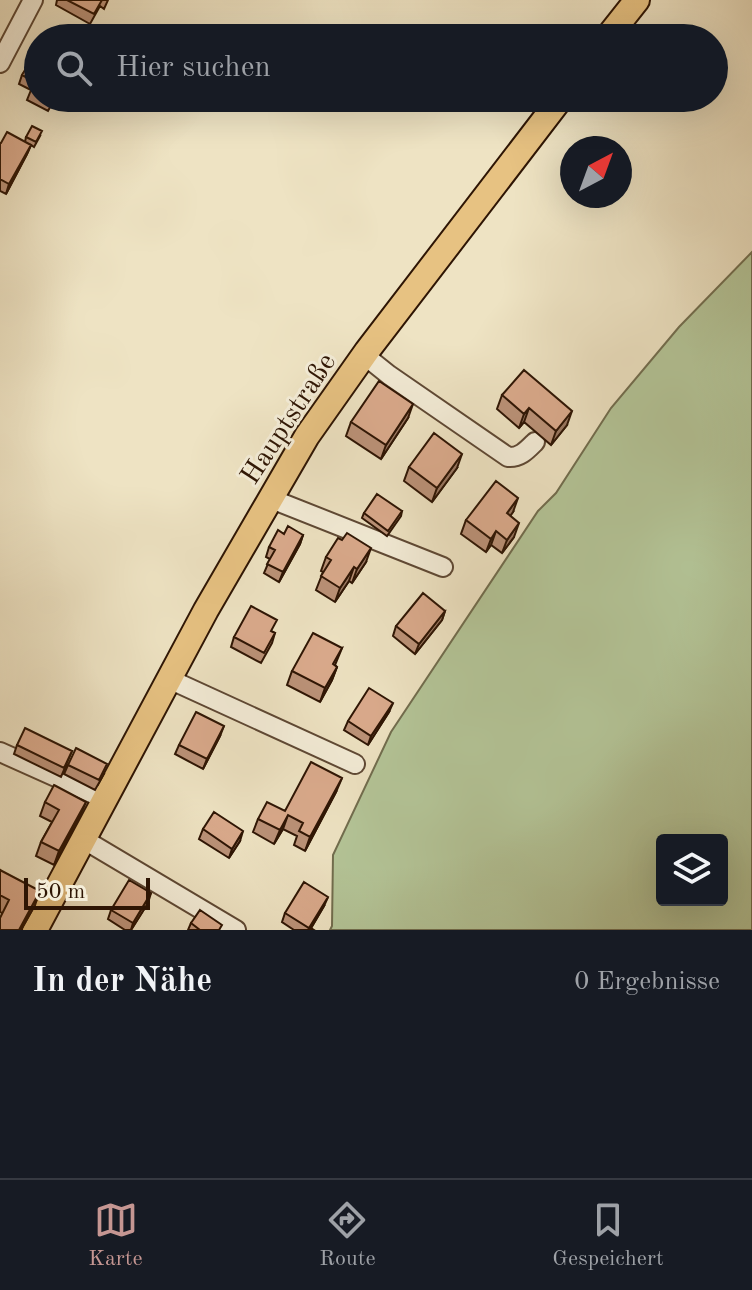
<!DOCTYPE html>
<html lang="de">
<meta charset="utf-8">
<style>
body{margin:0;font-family:"Old Standard TT",serif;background:#20242c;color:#f1f3f6}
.controls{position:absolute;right:24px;bottom:24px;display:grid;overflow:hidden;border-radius:8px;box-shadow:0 8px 32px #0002}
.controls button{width:72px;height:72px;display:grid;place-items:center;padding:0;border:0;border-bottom:2px solid #363941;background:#171b24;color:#f1f3f6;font:40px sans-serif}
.compass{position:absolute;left:560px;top:136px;width:72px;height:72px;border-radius:50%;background:#171b24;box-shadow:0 8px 32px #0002;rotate:41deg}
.scale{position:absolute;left:24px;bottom:20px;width:126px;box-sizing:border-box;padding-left:8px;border:4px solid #2e1504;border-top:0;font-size:22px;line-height:28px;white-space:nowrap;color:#2e1504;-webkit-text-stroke:6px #f4edd8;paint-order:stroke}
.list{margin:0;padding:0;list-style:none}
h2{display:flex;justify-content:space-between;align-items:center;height:104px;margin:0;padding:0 32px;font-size:34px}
h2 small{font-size:26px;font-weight:400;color:#9ea1a6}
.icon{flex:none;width:44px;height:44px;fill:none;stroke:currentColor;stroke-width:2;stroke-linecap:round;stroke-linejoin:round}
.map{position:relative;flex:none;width:752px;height:930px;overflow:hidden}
.search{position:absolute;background:#171b24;box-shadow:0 8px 32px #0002;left:24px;right:24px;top:24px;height:88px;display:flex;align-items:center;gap:20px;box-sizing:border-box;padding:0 28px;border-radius:44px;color:#9ea1a6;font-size:30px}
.sheet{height:248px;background:#171b24}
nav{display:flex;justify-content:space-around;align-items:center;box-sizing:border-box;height:112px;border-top:2px solid #363941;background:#171b24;font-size:22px;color:#9ea1a6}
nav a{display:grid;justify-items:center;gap:4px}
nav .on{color:#c59692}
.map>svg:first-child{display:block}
.green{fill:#b4c598;stroke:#716d4e;stroke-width:2;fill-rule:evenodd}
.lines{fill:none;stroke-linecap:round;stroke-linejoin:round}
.minor-casing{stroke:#5e4834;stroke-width:22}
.major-casing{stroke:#2e1504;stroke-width:28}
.minor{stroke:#f4edd8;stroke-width:18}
.major{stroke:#e7c282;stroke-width:24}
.wall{fill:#bb9278;stroke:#2e1504;stroke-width:2}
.shaded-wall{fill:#997762;stroke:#2e1504;stroke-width:2}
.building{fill:#daaa8c;stroke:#2e1504;stroke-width:2}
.labels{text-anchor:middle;stroke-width:6;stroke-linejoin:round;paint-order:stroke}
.street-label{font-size:28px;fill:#2e1504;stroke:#f4edd8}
</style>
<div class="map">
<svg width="752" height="930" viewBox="0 0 752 930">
<rect width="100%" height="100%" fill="#eee3c3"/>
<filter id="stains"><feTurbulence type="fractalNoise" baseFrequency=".0025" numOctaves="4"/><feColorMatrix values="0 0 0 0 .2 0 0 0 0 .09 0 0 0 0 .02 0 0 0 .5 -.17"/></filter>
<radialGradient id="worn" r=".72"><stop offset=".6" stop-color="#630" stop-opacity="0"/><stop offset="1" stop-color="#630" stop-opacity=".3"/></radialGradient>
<path class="green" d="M752,252v678h-422l2,-4 1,-71 58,-123 147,-221 18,-18 55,-85 68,-81zM662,840h60v60h-60z"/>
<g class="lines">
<g class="minor-casing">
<path id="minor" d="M0,63l33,-63
M364,355l25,20 119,82c12,1 19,-7 27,-15
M269,498l174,69
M169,679l186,85
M0,752l105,47
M83,839l153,91"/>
</g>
<g class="major-casing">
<path id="major" d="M607,38l30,-38
M35,930l171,-320 101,-174 60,-85 194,-253"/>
</g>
<use href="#minor" class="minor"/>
<use href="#major" class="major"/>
</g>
<path class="wall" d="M57,0h51l-4,9 -4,-3 -10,18 -34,-19z
M38,54v44h17l-7,13 -21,-11 4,-10 -12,-6 3,-9z
M40,136l-6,11 -3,-2 -4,9 -21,40 -6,-3v-48l25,-1 1,-5z
M502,395l65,30 -16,20 -27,-23 -5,6 -22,-19z
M408,418l-27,41 -35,-23 5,-14z
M409,467l48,1 -25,34 -28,-21z
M402,511l-1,5 -14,20 -25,-18 2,-5z
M513,512l-3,4 4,21 -12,16 -11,-8 -5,7 -25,-18 5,-14z
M284,534l19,1 -3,9 -21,38 -15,-9 6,-14 -4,-2 3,-10z
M326,557l40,5 -14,21 -3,-2 -14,21 -19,-12 7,-18 -2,-1z
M445,611l-3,9 -27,34 -22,-18 3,-10z
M272,632l3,1 -3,10 -11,20 -30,-16 3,-10z
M342,648l-7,17 2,2 -5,13 -12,22 -33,-17 5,-14z
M389,712l-21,33 -24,-15 4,-9z
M220,736l-17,33 -28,-15 4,-9z
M17,745l55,6 -11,26 -47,-23z
M68,765l36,9 -9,16 -31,-16z
M336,792l-31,59 -11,-6 3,-9 -14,-7 -9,15 -21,-12 5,-13 27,-8z
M45,802l35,14 -26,49 -18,-9 5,-14 11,-20 -12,-6z
M203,829l37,12 -11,17 -30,-19z
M0,870l35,35 -14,25h-21l2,-17 -2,-1z
M148,903l-17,27h-6l-17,-11 3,-9z
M324,906l-13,22 3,2h-20l-12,-8 3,-9z
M191,923l29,7h-32z"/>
<path class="shaded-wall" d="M31,145l-4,9 -21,40 3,-10z
M413,404l-5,14 -27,41 5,-14z
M529,408l-5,14 -5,6 5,-14z
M572,411l-5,14 -16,20 5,-14z
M462,454l-5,14 -25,34 5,-14z
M518,498l-5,14 -11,15 5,-14z
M519,523l-5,14 -12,16 5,-13z
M496,531l-5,14 -5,7 5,-13z
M303,535l-3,9 -21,38 4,-10z
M371,548l-5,14 -14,21 5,-14z
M354,567l-5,14 -14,21 5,-14z
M445,611l-3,9 -27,34 4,-10z
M337,667l-5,13 -12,22 5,-14z
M393,703l-4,9 -21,33 3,-9z
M224,726l-4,10 -17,33 4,-10z
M342,778l-6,14 -31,59 5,-14z
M86,802l-6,14 -26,49 5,-14z
M288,815l-5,14 -9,15 6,-14z
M243,831l-3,10 -11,17 3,-9z
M40,891l-5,14 -14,25h-2z
M151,893l-3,10 -17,27 2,-7z
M328,897l-4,9 -14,24h-2z"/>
<path class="building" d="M67,0h35l-8,14z
M35,53l3,1v40l-7,-4 4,-8 -13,-7z
M32,126l10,5 -6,11 -10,-5z
M7,132l24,13 -22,39 -9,-5v-36h1z
M524,370l48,41 -16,20 -27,-23 -5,6 -22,-19z
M379,381l34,23 -27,41 -35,-23z
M434,433l28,21 -25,34 -28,-21z
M496,481l22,17 -11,15 12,10 -12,17 -11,-9 -5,8 -25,-19z
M377,494l25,17 -14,20 -24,-18z
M288,526l15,9 -20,37 -16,-8 8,-14 -6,-3 9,-17 6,4z
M347,533l24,15 -14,21 -3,-2 -14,21 -19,-12 10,-16 -5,-3 12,-19 4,2z
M423,593l22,18 -26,33 -23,-18z
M251,606l26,14 -6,11 4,2 -11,20 -30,-16z
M313,633l29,15 -9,16 4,3 -12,21 -33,-17z
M369,688l24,15 -22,33 -23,-15z
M196,712l28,14 -17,33 -28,-14z
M25,728l47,23 -8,17 -47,-23z
M76,748l31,16 -8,16 -31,-15z
M311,762l31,16 -32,59 -11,-6 4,-8 -15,-8 -8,15 -22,-11 9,-17 18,9z
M54,785l32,17 -27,49 -18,-9 18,-32 -14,-8z
M214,812l29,19 -11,18 -29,-20z
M0,870l40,21 -21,39h-19v-12l9,-18 -9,-5z
M129,880l22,13 -18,30 -22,-13z
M304,882l24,15 -19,31 -24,-15z
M200,910l22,15 -3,5h-19l-9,-7z"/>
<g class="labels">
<g class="street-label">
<text transform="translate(287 418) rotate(-57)" y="10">Hauptstraße</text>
</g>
</g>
<rect width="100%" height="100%" filter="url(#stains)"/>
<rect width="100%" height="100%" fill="url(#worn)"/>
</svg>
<div class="controls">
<button><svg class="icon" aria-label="layers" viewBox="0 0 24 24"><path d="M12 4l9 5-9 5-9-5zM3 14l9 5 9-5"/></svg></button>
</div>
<svg class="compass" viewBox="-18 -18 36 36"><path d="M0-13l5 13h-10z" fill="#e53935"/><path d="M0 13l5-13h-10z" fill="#9ea1a6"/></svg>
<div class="scale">50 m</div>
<div class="search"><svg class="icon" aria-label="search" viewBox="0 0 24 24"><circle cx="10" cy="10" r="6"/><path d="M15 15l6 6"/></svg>Hier suchen</div>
</div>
<section class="sheet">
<h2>In der Nähe<small>0 Ergebnisse</small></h2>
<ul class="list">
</ul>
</section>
<nav>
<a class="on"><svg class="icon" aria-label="map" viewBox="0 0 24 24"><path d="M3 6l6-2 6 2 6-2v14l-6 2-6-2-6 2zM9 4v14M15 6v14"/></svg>Karte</a>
<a><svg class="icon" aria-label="directions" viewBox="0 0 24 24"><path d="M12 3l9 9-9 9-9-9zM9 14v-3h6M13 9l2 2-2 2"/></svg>Route</a>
<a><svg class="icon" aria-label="saved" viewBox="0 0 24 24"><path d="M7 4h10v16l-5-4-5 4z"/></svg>Gespeichert</a>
</nav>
